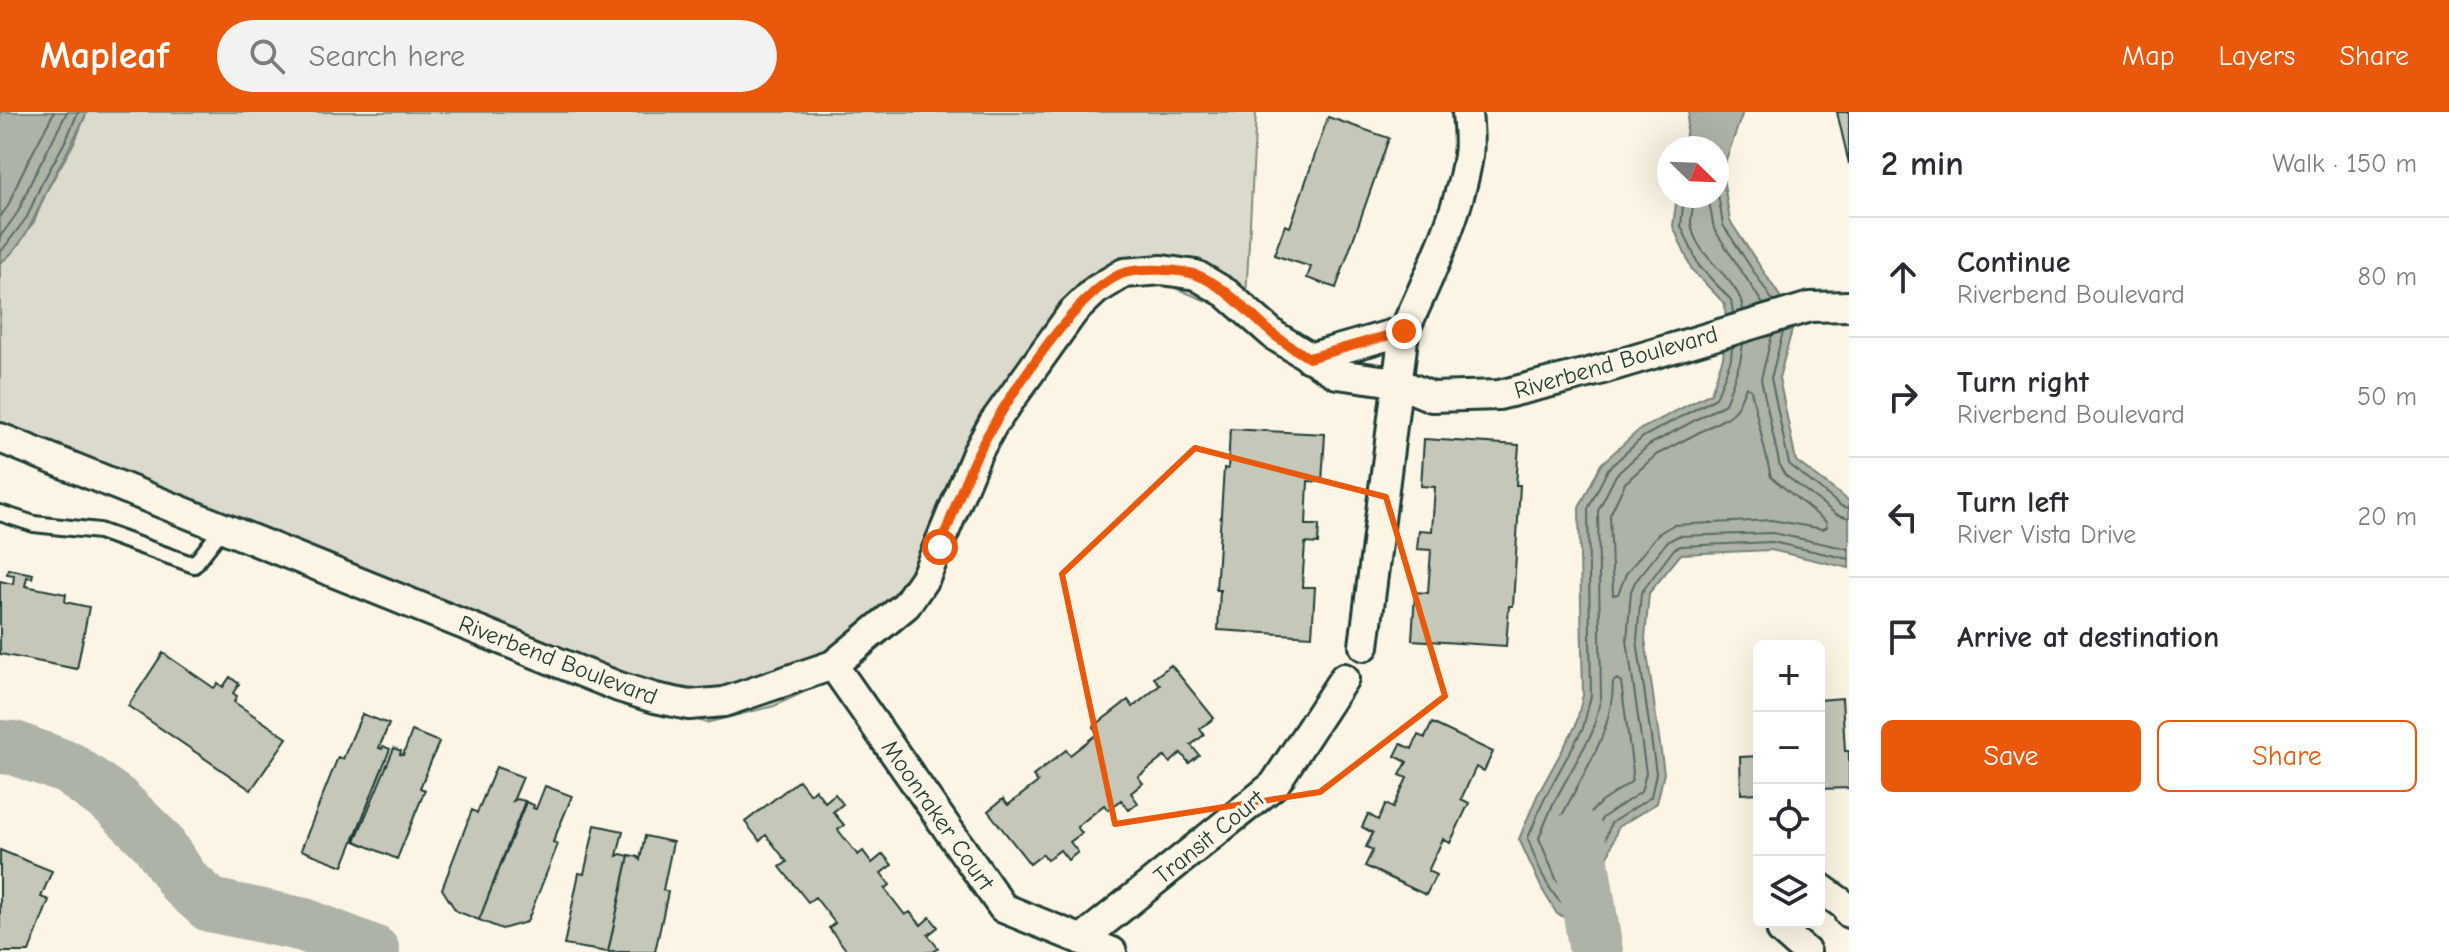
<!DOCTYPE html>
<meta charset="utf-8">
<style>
body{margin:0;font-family:"Comic Neue",sans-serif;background:#f2f2f3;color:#2b2b33}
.controls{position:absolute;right:24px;bottom:24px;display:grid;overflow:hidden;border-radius:12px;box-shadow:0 8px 32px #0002}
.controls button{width:72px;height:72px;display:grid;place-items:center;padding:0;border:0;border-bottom:2px solid #e1e1e2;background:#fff;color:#2b2b33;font:40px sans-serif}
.compass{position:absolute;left:1657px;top:24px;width:72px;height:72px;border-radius:50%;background:#fff;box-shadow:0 8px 32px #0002;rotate:113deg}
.stop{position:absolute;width:24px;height:24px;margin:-18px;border:6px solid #ea580c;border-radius:50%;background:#fff}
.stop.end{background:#ea580c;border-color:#fff;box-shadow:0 2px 8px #0008}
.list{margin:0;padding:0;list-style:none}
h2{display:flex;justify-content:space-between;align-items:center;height:104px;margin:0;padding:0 32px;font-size:34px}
h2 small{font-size:26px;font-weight:400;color:#7c7c81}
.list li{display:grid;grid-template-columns:52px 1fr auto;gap:24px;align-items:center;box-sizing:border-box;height:120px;padding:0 32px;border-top:2px solid #e1e1e2}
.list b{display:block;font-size:30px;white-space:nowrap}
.list p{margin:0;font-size:26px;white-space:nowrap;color:#7c7c81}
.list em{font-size:26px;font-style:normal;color:#7c7c81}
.actions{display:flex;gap:16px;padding:24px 32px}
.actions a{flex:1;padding:18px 0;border:2px solid #ea580c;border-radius:12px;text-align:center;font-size:28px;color:#ea580c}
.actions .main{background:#ea580c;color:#fff}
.icon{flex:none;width:44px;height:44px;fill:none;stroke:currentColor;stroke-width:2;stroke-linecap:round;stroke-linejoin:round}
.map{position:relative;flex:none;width:1849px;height:840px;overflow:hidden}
header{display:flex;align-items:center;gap:48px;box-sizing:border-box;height:112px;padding:0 40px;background:#ea580c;color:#fff}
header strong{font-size:38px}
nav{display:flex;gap:44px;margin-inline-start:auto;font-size:28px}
.search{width:560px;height:72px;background:#f2f2f3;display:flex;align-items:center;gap:20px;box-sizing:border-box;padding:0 28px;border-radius:44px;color:#7c7c81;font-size:30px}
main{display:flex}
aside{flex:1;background:#fff}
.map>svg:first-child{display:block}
.green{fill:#dcdacc;stroke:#7e8c80;stroke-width:2}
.water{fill:#aeb3a7;stroke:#758479;stroke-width:2}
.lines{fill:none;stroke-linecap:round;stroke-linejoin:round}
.shore{stroke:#586c62;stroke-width:2}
.river{stroke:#aeb3a7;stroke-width:54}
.building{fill:#c5c7b9;stroke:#1f3d34;stroke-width:2}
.service-casing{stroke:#1f3d34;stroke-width:20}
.minor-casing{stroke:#1f3d34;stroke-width:34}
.service{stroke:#fcf5e5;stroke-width:14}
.minor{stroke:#fcf5e5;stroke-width:28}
.route{stroke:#ea580c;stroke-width:10}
.marked{fill:none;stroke:#e8590c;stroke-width:6;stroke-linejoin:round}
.labels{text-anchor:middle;stroke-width:6;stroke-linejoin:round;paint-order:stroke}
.street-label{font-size:24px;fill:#1f3d34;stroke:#fcf5e5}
</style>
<header>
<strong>Mapleaf</strong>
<div class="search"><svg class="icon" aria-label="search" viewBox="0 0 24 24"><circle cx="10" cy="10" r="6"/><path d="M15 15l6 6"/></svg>Search here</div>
<nav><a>Map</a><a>Layers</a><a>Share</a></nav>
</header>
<main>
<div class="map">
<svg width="1849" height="840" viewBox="0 0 1849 840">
<rect width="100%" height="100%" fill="#fcf5e5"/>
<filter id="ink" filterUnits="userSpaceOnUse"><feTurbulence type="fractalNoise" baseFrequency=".0125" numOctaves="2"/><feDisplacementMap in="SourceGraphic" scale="16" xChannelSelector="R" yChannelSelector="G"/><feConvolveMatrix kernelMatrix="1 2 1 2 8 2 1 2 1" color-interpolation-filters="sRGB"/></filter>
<g filter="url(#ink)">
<path class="green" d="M87,0h1169l-11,205 -77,-32 -35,-1 -31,16 -38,40 -52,73 -91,188 -17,26 -39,34 -31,17 -60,28 -68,17 -317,-113 -389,-165v-182l34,-41 13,-32 28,-49z"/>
<path class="water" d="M0,0h87c-12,27 -27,52 -40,78 -12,25 -23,57 -47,73z
M1689,0h54l-21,59 8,50 65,98 -16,59 17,83 53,40v67l-78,-18 -90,4 -32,39 -4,46 19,134 -7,30 -39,24 -33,98 -28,-11 -15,-25 -23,-50 18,-43 39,-71 7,-30 -4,-187 22,-44 38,-34 72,-37 12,-36 3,-28 -1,-25 -33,-34 -19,-44 4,-30h40v-48h-33z"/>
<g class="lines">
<path class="shore" d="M1717,76l6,37 50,76
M1684,84l-3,30 18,40 32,34 2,13
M1695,84c-1,8 -4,18 -4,26 3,37 50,56 52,88
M1708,84l6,33 49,75
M0,105l8,-11 12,-29 34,-65
M0,125l18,-25 13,-30 36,-70
M0,141l27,-36 13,-30 27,-49 11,-26
M1783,220l-12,46 18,86 52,42 8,2
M1772,223l-11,44 19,88 5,8 51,39 13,4
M1743,232l-3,18 -15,42 -76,41 -33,30 -18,36 3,187 -9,35 -39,71 -14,34 18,43 12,18 6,-2 27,-79 39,-26 5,-19 -19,-133 4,-49 4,-9 32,-40 11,-6 95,-3 76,16
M1732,235l-1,12 -15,39 -73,39 -35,32 -20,40 3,187 -8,32 -39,71 -16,39c7,22 27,76 53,74l30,-89 40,-26 5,-24 -19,-133 4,-47 33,-44 7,-3 91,-4 77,17
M1746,275l5,3 20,87 55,45 1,5 -4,2 -52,-9 -98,5 -15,9 -32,40 -8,20 -5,1 -3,-80 15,-32 31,-28 72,-38 8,-8z
M1617,567l4,3 12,90 -2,10 -30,20 -9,9 -20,57 -4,3 -16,-34c21,-51 61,-97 61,-155z"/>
<path class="river" d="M0,635l14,1 54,20 47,33 42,41 27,40 26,23 94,20 69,27
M1578,725l18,115"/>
</g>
<path class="building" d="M1837,0h12v52z
M1328,5l61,21 -53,150 -29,-10 4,-11 -37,-12 11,-30 5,2z
M1230,317l95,5 -3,48 -14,-1 -2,44h13l-1,19 -13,-1 -3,44h13l-3,49 -94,-6 2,-40h-4l8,-122 4,1z
M1424,327l95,6 -3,40h4l-7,121h-4l-3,40 -94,-6 3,-48 13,1 3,-43 -14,-1 2,-19 13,1 3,-44 -14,-1z
M8,457l25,5 -1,4 -5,-1 -2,9 41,8 -1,8 24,5 -12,62 -77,-15v-73l13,3 1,-9 -7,-1z
M163,541l51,35 4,-5 5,4 7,-10 9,7 -6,9 4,3 -3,6 53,36 -36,52 -123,-84z
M1171,553l43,53 -14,11 4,6 -13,10 8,10 -10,8 -8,-10 -11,10 -5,-7 -27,21 5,6 -12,10 7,10 -9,7 -8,-10 -13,10 -4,-5 -27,22 5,6 -12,9 8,10 -10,8 -8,-10 -13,10 -4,-6 -13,10 -42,-53 15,-12 5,6 30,-23 -5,-6 33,-26 4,5 28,-22 -5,-6 35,-27 5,7 27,-22 -6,-7z
M1842,586l3,53h4v37l-30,1v-89z
M362,602l27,10 -10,24 3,1 1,-3 7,3 -47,117 -42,-16 37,-93 5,2z
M1432,611l61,29 -9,19 -8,-4 -15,32 8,4 -19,40 -7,-4 -15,32 8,4 -10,20 -61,-29 8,-16 -7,-3 7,-14 -11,-6 6,-13 10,6 8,-16 7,4 14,-30 -7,-3 7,-13 -12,-6 6,-12 11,5 6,-14 7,3z
M412,619l27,11 -19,46 5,2 -28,69 -42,-18 39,-93 7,3 -1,3 3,1z
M1759,644v37l-18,1 -1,-37z
M496,655l27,10 -10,24 4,-2 8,2 -46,119 -23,-9 -14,-22 30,-79 5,3z
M799,668l11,14 5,-5 10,13 10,-8 8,10 -10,8 11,13 -6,5 20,25 5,-4 9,12 11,-9 9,11 -11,8 9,12 -5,4 20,26 5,-3 11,13 9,-8 8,10 -10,8 10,13 -5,4h-85l-19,-24 6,-5 -20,-26 -7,5 -28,-35 7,-5 -21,-27 -6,6 -15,-19z
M545,674l27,10 -19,46 5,2 -31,78 -25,7 -23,-9 47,-118 8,3 -1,3 3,1z
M595,713l28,6 -6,25 4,-2 8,2 -21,96 -44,-7 15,-72 5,1z
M645,724l28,6 -10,48 5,2 -13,60h-47l21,-97 9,2 2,3z
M0,738l52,21 -11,26 8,3 -20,52h-29z"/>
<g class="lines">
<g class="service-casing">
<path id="service" d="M0,401l34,11 65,7 95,34 29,-37"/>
</g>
<g class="minor-casing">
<path id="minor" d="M1309,246l95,-27
M0,326l619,249 36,11 34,7 35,-3 109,-37 73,-60 20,-29 51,-123 16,-29 80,-112 23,-22 28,-17 38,-3 34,5 30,18 49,43 62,38 59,8 36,15 67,-2 97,-24 214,-64 39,-1
M1364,534l40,-315c25,-54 55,-117 64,-175 2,-14 0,-30 -1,-44
M833,553l170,243 109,44
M1819,775l28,20 2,6
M1784,810l-2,9 24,21
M1081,828l193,-155 70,-107"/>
</g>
<use href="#service" class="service"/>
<use href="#minor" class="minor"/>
</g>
</g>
<g class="lines" filter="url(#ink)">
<path class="route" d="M940,435c13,-32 23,-66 39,-96 23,-45 98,-162 145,-178 16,-5 56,-4 73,2 29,11 53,40 77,60 11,8 23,16 35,23l95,-27"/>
</g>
<path class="marked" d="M1195,336l191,49 59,199 -125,96 -205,32 -53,-250z"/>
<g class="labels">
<g class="street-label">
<text transform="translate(1616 250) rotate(-16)" y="8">Riverbend Boulevard</text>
<text transform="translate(558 548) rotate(21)" y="8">Riverbend Boulevard</text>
<text transform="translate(938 703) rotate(55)" y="8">Moonraker Court</text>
<text transform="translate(1209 725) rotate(-39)" y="8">Transit Court</text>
</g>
</g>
</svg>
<div class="controls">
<button>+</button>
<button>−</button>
<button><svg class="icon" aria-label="locate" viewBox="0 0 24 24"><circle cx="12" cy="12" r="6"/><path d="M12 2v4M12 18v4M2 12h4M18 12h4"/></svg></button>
<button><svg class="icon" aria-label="layers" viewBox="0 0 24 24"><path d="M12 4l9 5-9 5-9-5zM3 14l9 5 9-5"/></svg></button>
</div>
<svg class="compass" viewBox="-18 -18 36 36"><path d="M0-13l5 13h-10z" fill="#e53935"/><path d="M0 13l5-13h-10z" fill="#7c7c81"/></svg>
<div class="stop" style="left:940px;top:435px"></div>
<div class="stop end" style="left:1404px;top:219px"></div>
</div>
<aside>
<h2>2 min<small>Walk · 150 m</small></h2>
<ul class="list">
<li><svg class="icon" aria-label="ahead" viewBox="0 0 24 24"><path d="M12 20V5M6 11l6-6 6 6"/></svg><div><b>Continue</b><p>Riverbend Boulevard</p></div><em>80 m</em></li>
<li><svg class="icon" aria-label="right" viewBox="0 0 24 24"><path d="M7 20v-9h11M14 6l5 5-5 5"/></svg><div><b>Turn right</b><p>Riverbend Boulevard</p></div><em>50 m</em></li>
<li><svg class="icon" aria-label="left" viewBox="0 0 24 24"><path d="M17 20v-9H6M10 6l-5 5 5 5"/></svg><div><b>Turn left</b><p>River Vista Drive</p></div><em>20 m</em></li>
<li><svg class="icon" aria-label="arrive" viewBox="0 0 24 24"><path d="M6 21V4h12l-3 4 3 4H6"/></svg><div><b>Arrive at destination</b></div></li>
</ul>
<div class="actions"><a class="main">Save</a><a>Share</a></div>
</aside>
</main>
